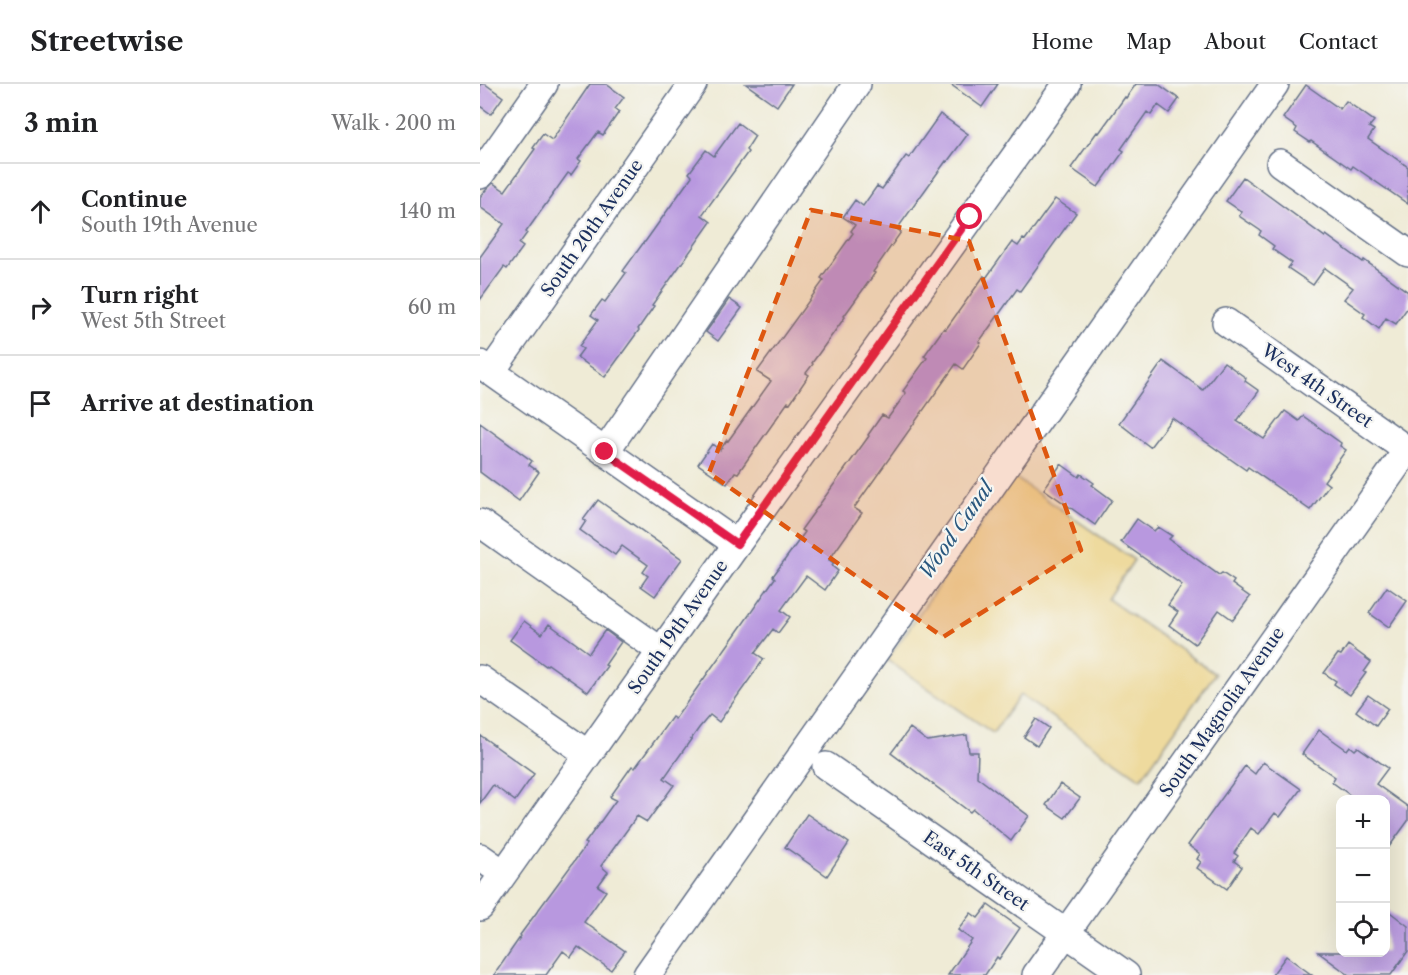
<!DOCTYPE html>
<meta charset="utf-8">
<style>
body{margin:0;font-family:"Libre Caslon Text",serif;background:#f6f6f6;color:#202124}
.controls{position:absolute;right:18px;bottom:18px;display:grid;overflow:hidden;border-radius:12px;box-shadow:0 6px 24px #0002}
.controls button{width:54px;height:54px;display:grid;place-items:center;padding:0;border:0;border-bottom:2px solid #e0e0e0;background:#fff;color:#202124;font:30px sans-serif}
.stop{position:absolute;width:18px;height:18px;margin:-14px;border:4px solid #e11d48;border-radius:50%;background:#fff}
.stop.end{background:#e11d48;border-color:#fff;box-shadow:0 2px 6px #0008}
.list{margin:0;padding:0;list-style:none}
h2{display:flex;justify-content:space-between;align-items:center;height:78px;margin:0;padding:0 24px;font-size:26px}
h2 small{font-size:20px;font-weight:400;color:#757577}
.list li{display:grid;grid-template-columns:39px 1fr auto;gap:18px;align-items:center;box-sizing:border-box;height:96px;padding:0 24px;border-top:2px solid #e0e0e0}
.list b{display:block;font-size:22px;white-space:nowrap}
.list p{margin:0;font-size:20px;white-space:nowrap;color:#757577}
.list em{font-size:20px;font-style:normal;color:#757577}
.icon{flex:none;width:33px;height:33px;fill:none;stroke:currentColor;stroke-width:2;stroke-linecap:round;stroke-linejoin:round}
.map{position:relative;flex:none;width:928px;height:891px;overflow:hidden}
header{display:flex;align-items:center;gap:36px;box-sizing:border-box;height:84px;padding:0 30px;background:#fff;border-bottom:2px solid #e0e0e0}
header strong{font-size:28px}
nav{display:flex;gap:33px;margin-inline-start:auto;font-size:21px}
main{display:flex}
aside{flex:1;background:#fff}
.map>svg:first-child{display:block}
.sand{fill:#eeda9e;stroke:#84847e;stroke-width:1.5}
.building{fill:#b898df}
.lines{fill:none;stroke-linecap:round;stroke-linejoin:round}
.minor-casing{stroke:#657188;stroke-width:30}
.minor{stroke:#fff;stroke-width:27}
.route{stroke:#e11d48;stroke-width:8}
.marked{fill:#de5710;fill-opacity:0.2;stroke:#de5710;stroke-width:4.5;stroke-dasharray:12 8;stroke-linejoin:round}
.labels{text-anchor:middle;stroke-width:4.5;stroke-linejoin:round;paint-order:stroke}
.street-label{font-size:18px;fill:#1b2f5e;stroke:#f6f6f2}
.water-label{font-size:20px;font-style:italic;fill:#29577e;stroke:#f6f6f2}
</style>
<header>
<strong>Streetwise</strong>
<nav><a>Home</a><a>Map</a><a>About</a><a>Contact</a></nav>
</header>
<main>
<aside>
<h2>3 min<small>Walk · 200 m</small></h2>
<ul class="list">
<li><svg class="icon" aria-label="ahead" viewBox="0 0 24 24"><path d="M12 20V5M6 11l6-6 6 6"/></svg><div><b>Continue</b><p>South 19th Avenue</p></div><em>140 m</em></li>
<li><svg class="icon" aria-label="right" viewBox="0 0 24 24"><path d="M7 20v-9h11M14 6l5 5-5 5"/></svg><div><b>Turn right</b><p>West 5th Street</p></div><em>60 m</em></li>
<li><svg class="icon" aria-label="arrive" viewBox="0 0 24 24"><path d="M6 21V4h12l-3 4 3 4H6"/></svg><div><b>Arrive at destination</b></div></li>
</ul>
</aside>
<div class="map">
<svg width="928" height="891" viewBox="0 0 928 891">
<rect width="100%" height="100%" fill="#f6f6f2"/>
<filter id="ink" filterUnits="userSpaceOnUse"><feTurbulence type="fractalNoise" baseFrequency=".0167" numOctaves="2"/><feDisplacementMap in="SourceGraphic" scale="12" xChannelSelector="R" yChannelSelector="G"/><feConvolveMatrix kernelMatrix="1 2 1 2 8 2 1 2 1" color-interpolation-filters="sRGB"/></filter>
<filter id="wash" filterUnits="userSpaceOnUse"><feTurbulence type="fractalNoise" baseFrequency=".008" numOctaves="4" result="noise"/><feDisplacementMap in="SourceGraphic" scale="24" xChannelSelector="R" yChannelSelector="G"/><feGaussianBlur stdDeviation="1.35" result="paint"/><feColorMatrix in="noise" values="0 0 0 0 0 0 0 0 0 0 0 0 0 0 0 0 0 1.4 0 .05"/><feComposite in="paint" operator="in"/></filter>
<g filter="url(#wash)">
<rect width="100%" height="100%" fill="#efebd6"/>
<path class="sand" d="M534,393l120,83 -26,39 107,75 -74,105 -121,-84 -27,38 -106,-73z"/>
<g id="blocks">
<path class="building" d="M0,0h5l18,13 -12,17 -11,-8z
M110,0h16l18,13 -9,12 4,3 -16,23 -5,-3 -20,27 3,2 -10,14 -3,-2 -42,59 1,1 -8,11 4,3 -16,22 -3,-2 -24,33v-43l24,-33 -24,-17v-10l6,-7 7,-7 12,8 30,-42 -2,-1 10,-14 9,6z
M266,0h46l-15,22z
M470,0h48l-16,23z
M656,0h22l21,15 -10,14 -11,-8 -7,10 -4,-3 -26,37 3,2 -26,36 -27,-19 26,-36 2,1 26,-36 1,1z
M826,1l34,24 6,-8 28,20 -5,6 5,3 -6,9 40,28v37l-55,-38 -2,3 -40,-28 -1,1 -15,-10 2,-4 -14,-10z
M460,30l28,20 -21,28 -1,-1 -49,68 4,3 -28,40 2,1 -31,43 1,1 -33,46 1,1 -7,9 3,2 -19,28 -2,-1 -50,71 -3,-1 -8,12 -29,-20 14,-20 8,6 7,-10 1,1 43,-60 -14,-9 67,-92 -3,-2 32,-45 -2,-2 4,-6 -12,-8 12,-17 8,6 14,-20 5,3 24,-33 3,2z
M258,39l17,13 -9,14 2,2 -46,63 9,7 -59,83 2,1 -16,23 1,1 -34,47 -28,-20 6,-8 -4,-3 19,-26 -7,-5 11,-15 3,2 21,-29 -3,-2 21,-29h1l47,-66 -3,-3 17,-23 8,6z
M763,93l82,60 1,-2 37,27 1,-2 44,32v15l-12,17 -10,-6 -7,11 -16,-12 2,-3 -21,-15 9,-11 -28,-20 -12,17 -25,-17 4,-5 -20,-14 2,-3 -15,-11 2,-4 -22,-15 3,-4 -16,-11z
M575,115l21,14 -56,78 -3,-2 -38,53 2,1 -18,26 -7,-5 -102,144 8,5 -33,47 5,3 -2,3 6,5 -13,19 -19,-14 -25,34 9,7 -12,16 -5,-4 -18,24 9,6 -45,63 -9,-7 -11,13 -35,50 10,7 -27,37 -10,-6 -36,50 7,6 -10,14 8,5 -22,31 41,29 -14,19 -33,-23 -7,10 -8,-6 -17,24h-52l27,-39 -1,-1 67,-91 -2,-1 31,-43 -6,-3 22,-31 3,2 37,-51 3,2 70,-98 30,-43 -2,-2 32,-44 -4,-2 68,-94 -1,-1 14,-20 6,3 18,-25 -3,-2 24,-33 -3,-2 20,-28 2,1 38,-53 2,2 26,-36 6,4 5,-7 2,1z
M249,215l13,9 -24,33 -12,-9z
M683,277l40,29 21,-28 22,16 -1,3 14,10 -22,30 27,18 21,-28 14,10 4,-5 38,27 -1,3 6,4 -22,31 5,4 -19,25 -62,-43 -2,3 -74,-52 -22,29 -31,-24z
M0,339l52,38 -3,4 10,7 -20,29 -39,-29z
M581,380l18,13 2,-3 13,9 -2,2 20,15 -17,25 -51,-36z
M118,416l84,59 -27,37 -14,-10 7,-10 -5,-4 5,-7 -26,-19 -7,9 -35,-25 6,-9 -3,-1z
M657,435l17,12 4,-4 14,9 -3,3 50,36 3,-2 12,8 -2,3 18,13 -17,23 -14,-10 -24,34 -26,-19 9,-13 -10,-7 14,-20 -61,-43z
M907,503l20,14 -18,26 -20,-14z
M44,537l18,13 7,-10 40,29 16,-23 16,12 -16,23 2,1 -19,26 -40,-28 -2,2 -36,-26z
M868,561l23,17 -7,10 2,1 -16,22 -16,-11 2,-3 -12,-8 14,-19 3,1z
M888,611l20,14 -12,17 -20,-15z
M556,635l13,9 -12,18 -13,-9z
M430,644l17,13 40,-6 2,17h9l-1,25 52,39 -18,25 -38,-32 -3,3 -79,-59z
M839,646l28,20 3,-4 5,4 3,-3 30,21 -12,16 32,23v14l-22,30v-51h-29l-25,-18 3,-5 -33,-23z
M0,651l54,39 -19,27 -22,-16 -13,18z
M783,678l38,27 -21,28 -5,-4 -16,21 -8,-6 -17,25 4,3 -4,5 8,6 -15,22 -30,-21 4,-6 -4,-3 3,-5 -12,-9 57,-79 10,8z
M580,700l20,14 -15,20 -19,-13z
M327,730l42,29 -22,33 -42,-29z
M508,821l32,23 -21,31 -2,-2 -12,18h-37l24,-35 -14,-10 13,-17 7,5z
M906,825l22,17v25l-17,24h-42l-31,-23h68z
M806,872l26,19h-40z"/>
</g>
</g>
<g filter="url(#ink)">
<use href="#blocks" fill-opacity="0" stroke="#657188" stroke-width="1.5"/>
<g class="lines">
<g class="minor-casing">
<path id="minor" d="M800,79l128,90
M0,91l64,-91
M746,238l181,128
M0,280l257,180
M11,288l202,-288
M125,368l252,-368
M0,439l181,128
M0,595l108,75
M346,682l300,209
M0,773l23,16
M0,823l257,-363 330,-460
M167,891l628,-891
M556,891l372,-526"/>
</g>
<use href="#minor" class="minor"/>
</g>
</g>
<g class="lines" filter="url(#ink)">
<path class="route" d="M125,368l132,92 233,-327"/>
</g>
<path class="marked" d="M331,126l158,31 112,309 -138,87 -234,-164z"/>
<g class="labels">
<g class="street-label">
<text transform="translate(112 144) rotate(-55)" y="6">South 20th Avenue</text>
<text transform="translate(837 302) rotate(35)" y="6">West 4th Street</text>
<text transform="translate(198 543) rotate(-55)" y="6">South 19th Avenue</text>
<text transform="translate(742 628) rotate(-55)" y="6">South Magnolia Avenue</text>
<text transform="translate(496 787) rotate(35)" y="6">East 5th Street</text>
</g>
<g class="water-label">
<text transform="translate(476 446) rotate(-55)" y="7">Wood Canal</text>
</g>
</g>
</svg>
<div class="controls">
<button>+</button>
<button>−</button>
<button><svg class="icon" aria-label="locate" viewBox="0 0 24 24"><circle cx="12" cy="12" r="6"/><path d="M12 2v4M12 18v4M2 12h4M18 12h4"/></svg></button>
</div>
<div class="stop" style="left:490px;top:133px"></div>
<div class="stop end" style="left:125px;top:368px"></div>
</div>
</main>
